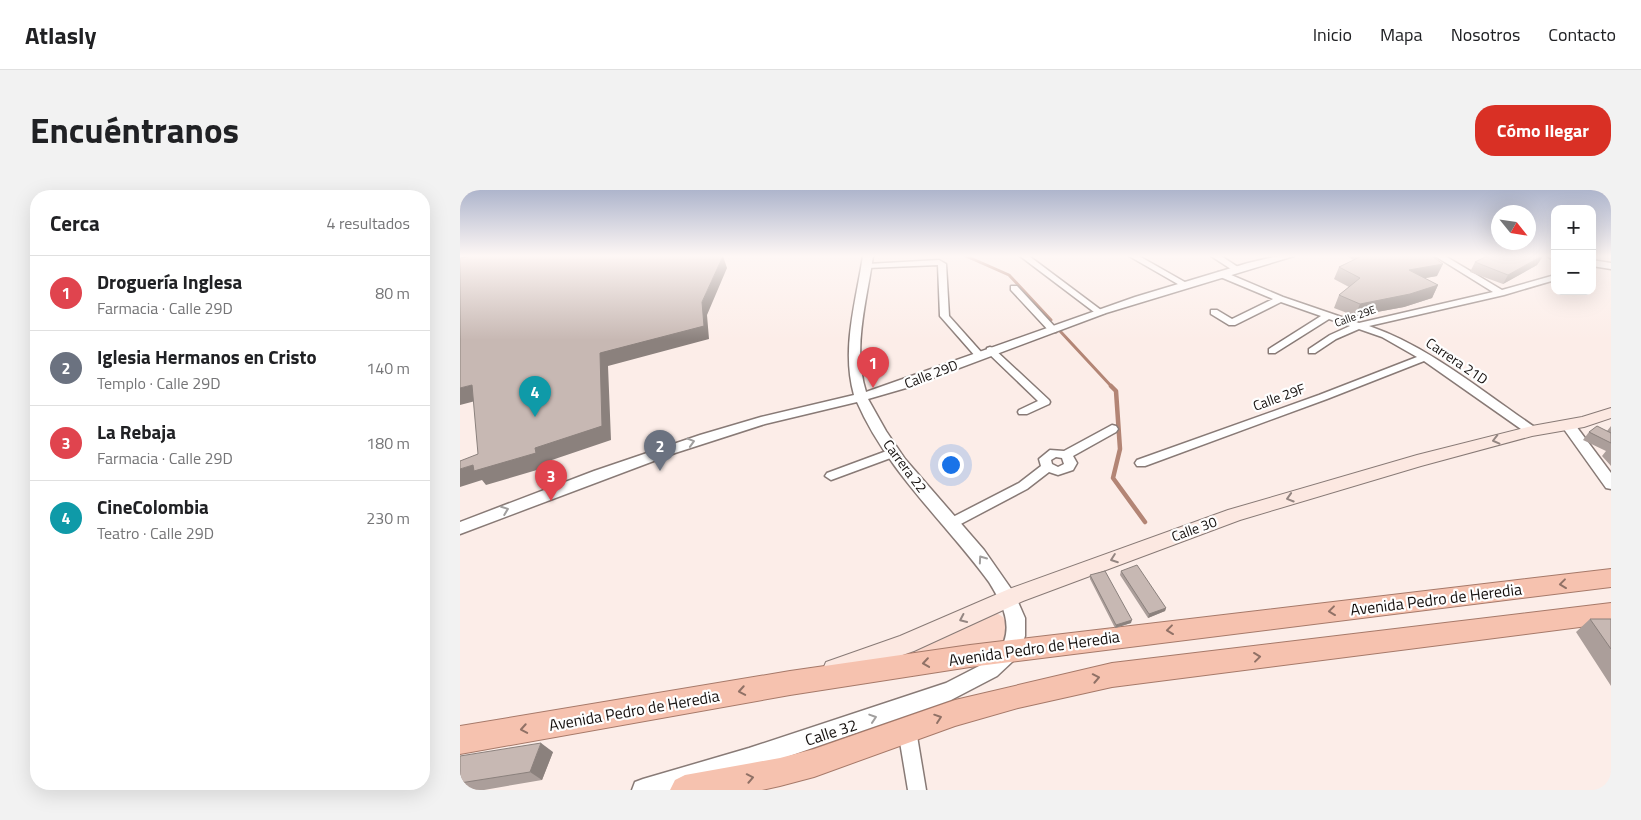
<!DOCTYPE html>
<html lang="es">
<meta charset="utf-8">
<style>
body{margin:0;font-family:"Titillium Web",sans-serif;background:#f2f2f2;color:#202124}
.controls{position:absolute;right:15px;top:15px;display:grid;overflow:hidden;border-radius:10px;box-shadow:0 5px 20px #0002}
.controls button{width:45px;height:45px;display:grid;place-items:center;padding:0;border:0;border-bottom:1px solid #e0e0e0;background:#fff;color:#202124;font:25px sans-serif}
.compass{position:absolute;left:1031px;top:15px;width:45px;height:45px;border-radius:50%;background:#fff;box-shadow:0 5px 20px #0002;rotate:120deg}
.you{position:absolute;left:490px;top:274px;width:18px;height:18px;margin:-12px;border:4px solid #fff;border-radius:50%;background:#1a73e8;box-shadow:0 0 0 8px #1a73e833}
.badge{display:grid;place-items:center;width:32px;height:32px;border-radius:50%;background:#d93025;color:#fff;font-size:16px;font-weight:700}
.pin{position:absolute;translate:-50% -41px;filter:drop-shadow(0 1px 2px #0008)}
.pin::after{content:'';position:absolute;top:26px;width:18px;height:15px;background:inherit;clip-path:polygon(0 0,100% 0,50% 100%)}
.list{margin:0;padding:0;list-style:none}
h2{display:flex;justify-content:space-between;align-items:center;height:65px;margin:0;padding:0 20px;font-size:21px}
h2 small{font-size:16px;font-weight:400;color:#757577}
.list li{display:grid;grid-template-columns:32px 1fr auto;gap:15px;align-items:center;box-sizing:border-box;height:75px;padding:0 20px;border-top:1px solid #e0e0e0}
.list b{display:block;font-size:19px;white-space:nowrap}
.list p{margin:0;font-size:16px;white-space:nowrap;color:#757577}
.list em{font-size:16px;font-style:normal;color:#757577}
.map{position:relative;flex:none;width:1151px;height:600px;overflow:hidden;border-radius:20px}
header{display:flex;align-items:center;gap:30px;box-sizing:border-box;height:70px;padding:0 25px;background:#fff;border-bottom:1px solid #e0e0e0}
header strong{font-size:24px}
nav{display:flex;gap:28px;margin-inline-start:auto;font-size:18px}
.intro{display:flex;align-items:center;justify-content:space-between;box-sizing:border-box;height:120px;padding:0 30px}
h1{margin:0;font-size:35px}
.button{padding:12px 22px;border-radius:20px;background:#d93025;color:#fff;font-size:18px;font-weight:700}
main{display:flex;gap:30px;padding:0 30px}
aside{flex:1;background:#fff;border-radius:20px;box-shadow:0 5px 20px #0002}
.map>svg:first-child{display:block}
.green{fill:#fad6c9}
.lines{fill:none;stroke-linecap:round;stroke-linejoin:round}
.stream-far1{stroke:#b38575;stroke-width:3}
.stream{stroke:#b38575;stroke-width:4.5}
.minor-casing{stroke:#887a76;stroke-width:3}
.tertiary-casing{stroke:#887a76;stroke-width:3}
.secondary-casing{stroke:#887a76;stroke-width:2}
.trunk-casing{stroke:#a67969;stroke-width:2}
.minor{fill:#fff;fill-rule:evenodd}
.tertiary{fill:#fff;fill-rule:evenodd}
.secondary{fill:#fce8e1;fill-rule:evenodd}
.trunk{fill:#f6c2af;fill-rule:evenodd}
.wall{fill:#ab9e9a}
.shaded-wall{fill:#8b817d}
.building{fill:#c7b8b3;stroke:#8b817d}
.oneway{stroke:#948682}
.oneway2{stroke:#a19f9e}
.oneway3{stroke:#907166}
.labels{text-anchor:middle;stroke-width:4.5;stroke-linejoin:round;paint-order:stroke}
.far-street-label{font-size:11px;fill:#140f0d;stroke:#fefefe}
.street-label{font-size:14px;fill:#140f0d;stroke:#fefefe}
.near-street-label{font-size:16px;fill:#140f0d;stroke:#fefefe}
</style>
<header>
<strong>Atlasly</strong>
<nav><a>Inicio</a><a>Mapa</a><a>Nosotros</a><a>Contacto</a></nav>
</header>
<div class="intro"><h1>Encuéntranos</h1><a class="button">Cómo llegar</a></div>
<main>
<aside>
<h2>Cerca<small>4 resultados</small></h2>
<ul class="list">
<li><span class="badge" style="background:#e0444e">1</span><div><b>Droguería Inglesa</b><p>Farmacia · Calle 29D</p></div><em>80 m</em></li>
<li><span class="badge" style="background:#6b7280">2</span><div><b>Iglesia Hermanos en Cristo</b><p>Templo · Calle 29D</p></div><em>140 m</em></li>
<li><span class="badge" style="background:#e0444e">3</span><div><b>La Rebaja</b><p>Farmacia · Calle 29D</p></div><em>180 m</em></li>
<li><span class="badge" style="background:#0f9aa8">4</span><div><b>CineColombia</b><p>Teatro · Calle 29D</p></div><em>230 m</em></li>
</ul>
</aside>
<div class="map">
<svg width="1151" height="600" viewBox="0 0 1151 600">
<rect width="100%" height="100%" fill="#fcede8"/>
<path class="green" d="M536,423c17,7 11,21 4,33l-120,18z"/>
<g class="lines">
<path class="stream-far1" d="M506,66l43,19 42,45
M600,141l52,56"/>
<path class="stream" d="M651,196l5,5 4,58 -7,29 32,44"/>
<g class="minor-casing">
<path id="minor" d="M560,66h9l76,57 -7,2z
M669,66h10l51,29 -7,2z
M751,66h10l20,13 -7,2z
M975,66h10l57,34 53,-15v5l-51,15 -135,31c61,21 114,66 167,102l2,3 -2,3h-8l-104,-73 -97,38 -182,67h-8l-2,-3 2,-3 182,-65 98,-38 -35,-20 -23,-8 -23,10 -21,14h-6v-4l21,-14 20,-9 -21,-7 -54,34h-6v-4l52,-33 -40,-14 -46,23h-6l-18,-11v-4h6l15,9 41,-20 -55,-23v-4h6l59,25 76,26 134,-31z
M479,70l7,4 3,52 33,37v4h-6l-36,-41 -2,-51 -71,3 -4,-2 4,-2z
M551,96h6l39,42v4h-6l-39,-42z
M530,157l3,1 56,52 1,2 -1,2 -22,10h-8l-1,-2 1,-2 19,-9 -51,-49v-4z
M652,235l4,1 2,3 -2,3 -43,24 4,7 -4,7 -15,5 -9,-3 -22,17 -70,37h-10l-2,-3 2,-3 72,-37 22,-17 -2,-7 11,-9 14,1zM596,267l6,1 2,6 -6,3 -6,-3 -1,-4z
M432,259l4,1 2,3 -2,3 -65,24 -6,-4 2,-3z
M447,532l6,2 3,6 10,60h-18l-10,-60 3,-6z"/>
</g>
<g class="tertiary-casing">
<path id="tertiary" d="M403,66h10c-6,44 -21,92 -7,136l269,-95 113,-34 30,-7h16l-188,57 -200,75 -38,11 18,32 19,28 79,91 30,43 11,25v18l-6,16 -6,9 -16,15 -46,24 -202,70 -69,20h-48l3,-8 8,-3 106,-31 197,-65 37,-19 21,-22c8,-22 -4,-42 -15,-60 -44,-60 -102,-111 -132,-180l-92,22 -90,29 -215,81v-12l134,-51 106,-36 61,-18 93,-22c-13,-46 2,-93 9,-139z
M1088,66h7v3l-5,-1z
M1132,70l19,3v6l-19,-3z
M1108,231l5,1 38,51v16l-5,-1 -45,-63z"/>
</g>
<g class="secondary-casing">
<path id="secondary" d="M1151,218v10l-27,9 -52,9 -111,30 -181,54 -217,81 -109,50 -80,28 -8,-3 -3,-7 3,-7 74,-26 109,-47 219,-79 189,-55 115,-29 50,-9z"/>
</g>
<g class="trunk-casing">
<path id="trunk" d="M1151,379v18l-641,80 -180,28 -330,59v-28l330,-55 180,-26z
M1151,413v20l-499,64 -94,21 -63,18 -141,51 -34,9 -18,4h-92l5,-10 10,-5 95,-17 34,-9 141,-49 157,-37z"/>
</g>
<use href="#minor" class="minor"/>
<use href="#tertiary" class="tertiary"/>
<use href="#secondary" class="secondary"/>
<use href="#trunk" class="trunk"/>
</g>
<path class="wall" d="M888,66h84l5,20 -12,2 13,7 -6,13 -28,9 -49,9 -21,-8 5,-13 10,-8 -15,-8 5,-12 14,-7z
M1083,66l-6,9 -34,19 -33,-12 5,-10z
M1151,236v40l-9,-10 4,-5 -23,-11 6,-8 18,-1z
M661,381l45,37 -1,3 -17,7 -28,-43z
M630,385l41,48 -16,5 -25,-49z
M1130,429h21v67l-35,-54z
M93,562l-11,28 -58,10h-24v-34z"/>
<path class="shaded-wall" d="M263,66l4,12 -20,47 2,24 -101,27 3,74 -65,22 1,5 -61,18 -4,-5 -22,7v-18l13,-4 62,-17 65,-95 102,-51z
M1083,66l-6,9 -34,19 5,-9z
M983,74l-6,12 -34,6 6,-12z
M978,95l-6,13 -28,9 -49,9 5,-12z
M12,195l11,14 -23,6v-17z
M706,418l-1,3 -17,7 1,-4z
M672,430l-1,3 -16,5 1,-3z
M81,553l12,9 -11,28 -12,-8z"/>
<path class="building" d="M13,66h250l-21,46 2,24 -104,27 2,73 -67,22 1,5 -62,18 -1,-6 -13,4v-8l18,-7 -6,-69 -12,3v-130z
M902,66h70l11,8 -34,6 29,15 -28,9 -50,10 -21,-9 21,-17 -21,-11z
M1027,66h55l-34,19 -33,-13z
M1137,236l14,7v10l-22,-11z
M677,375l29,43 -17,6 -28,-43z
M645,381l27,49 -16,5 -26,-50z
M1130,429h21v30z
M81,553l-11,29 -70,11v-27z"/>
<defs><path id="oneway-chevron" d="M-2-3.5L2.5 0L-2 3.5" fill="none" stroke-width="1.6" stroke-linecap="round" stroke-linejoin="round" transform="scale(1.25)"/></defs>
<g class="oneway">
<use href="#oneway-chevron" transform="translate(1036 250) rotate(166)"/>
<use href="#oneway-chevron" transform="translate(830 308) rotate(163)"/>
<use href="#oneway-chevron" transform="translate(654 369) rotate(160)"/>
<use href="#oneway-chevron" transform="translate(503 429) rotate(155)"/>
</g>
<g class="oneway2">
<use href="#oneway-chevron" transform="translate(231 252) rotate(-17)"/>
<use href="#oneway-chevron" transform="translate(45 320) rotate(-21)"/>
<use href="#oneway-chevron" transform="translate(522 369) rotate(-125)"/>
<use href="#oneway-chevron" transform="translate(413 528) rotate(-18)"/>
</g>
<g class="oneway3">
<use href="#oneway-chevron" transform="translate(1103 394) rotate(173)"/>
<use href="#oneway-chevron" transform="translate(872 421) rotate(173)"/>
<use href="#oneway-chevron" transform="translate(710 440) rotate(173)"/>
<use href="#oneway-chevron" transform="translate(797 467) rotate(-7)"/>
<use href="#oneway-chevron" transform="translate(466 473) rotate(172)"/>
<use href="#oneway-chevron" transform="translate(636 488) rotate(-11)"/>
<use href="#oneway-chevron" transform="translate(282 501) rotate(170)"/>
<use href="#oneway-chevron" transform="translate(478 528) rotate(-19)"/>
<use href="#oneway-chevron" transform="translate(64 539) rotate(170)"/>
<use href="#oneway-chevron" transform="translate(290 588) rotate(-11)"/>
</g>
<linearGradient id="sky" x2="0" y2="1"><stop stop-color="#aeb5cc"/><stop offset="0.44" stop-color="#fef7f5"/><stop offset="1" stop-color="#fef7f5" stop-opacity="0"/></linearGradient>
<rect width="1151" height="150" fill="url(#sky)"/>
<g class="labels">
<g class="far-street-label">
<text transform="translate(895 126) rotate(-20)" y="4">Calle 29E</text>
</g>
<g class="street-label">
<text transform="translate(997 171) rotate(34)" y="5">Carrera 21D</text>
<text transform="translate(471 184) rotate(-21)" y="5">Calle 29D</text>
<text transform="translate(819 207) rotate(-20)" y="5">Calle 29F</text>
<text transform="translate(445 276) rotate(53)" y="5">Carrera 22</text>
<text transform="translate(734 339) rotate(-20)" y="5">Calle 30</text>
</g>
<g class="near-street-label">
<text transform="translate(976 409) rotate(-7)" y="6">Avenida Pedro de Heredia</text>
<text transform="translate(574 458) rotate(-8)" y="6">Avenida Pedro de Heredia</text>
<text transform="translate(174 520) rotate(-10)" y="6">Avenida Pedro de Heredia</text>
<text transform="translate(371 542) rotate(-18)" y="6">Calle 32</text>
</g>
</g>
</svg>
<div class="controls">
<button>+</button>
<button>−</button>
</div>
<svg class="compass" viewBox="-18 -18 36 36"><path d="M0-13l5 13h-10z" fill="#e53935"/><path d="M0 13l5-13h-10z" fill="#757577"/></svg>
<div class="you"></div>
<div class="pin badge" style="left:413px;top:198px;background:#e0444e">1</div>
<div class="pin badge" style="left:200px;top:281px;background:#6b7280">2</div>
<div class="pin badge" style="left:91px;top:311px;background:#e0444e">3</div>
<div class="pin badge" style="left:75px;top:227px;background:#0f9aa8">4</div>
</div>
</main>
